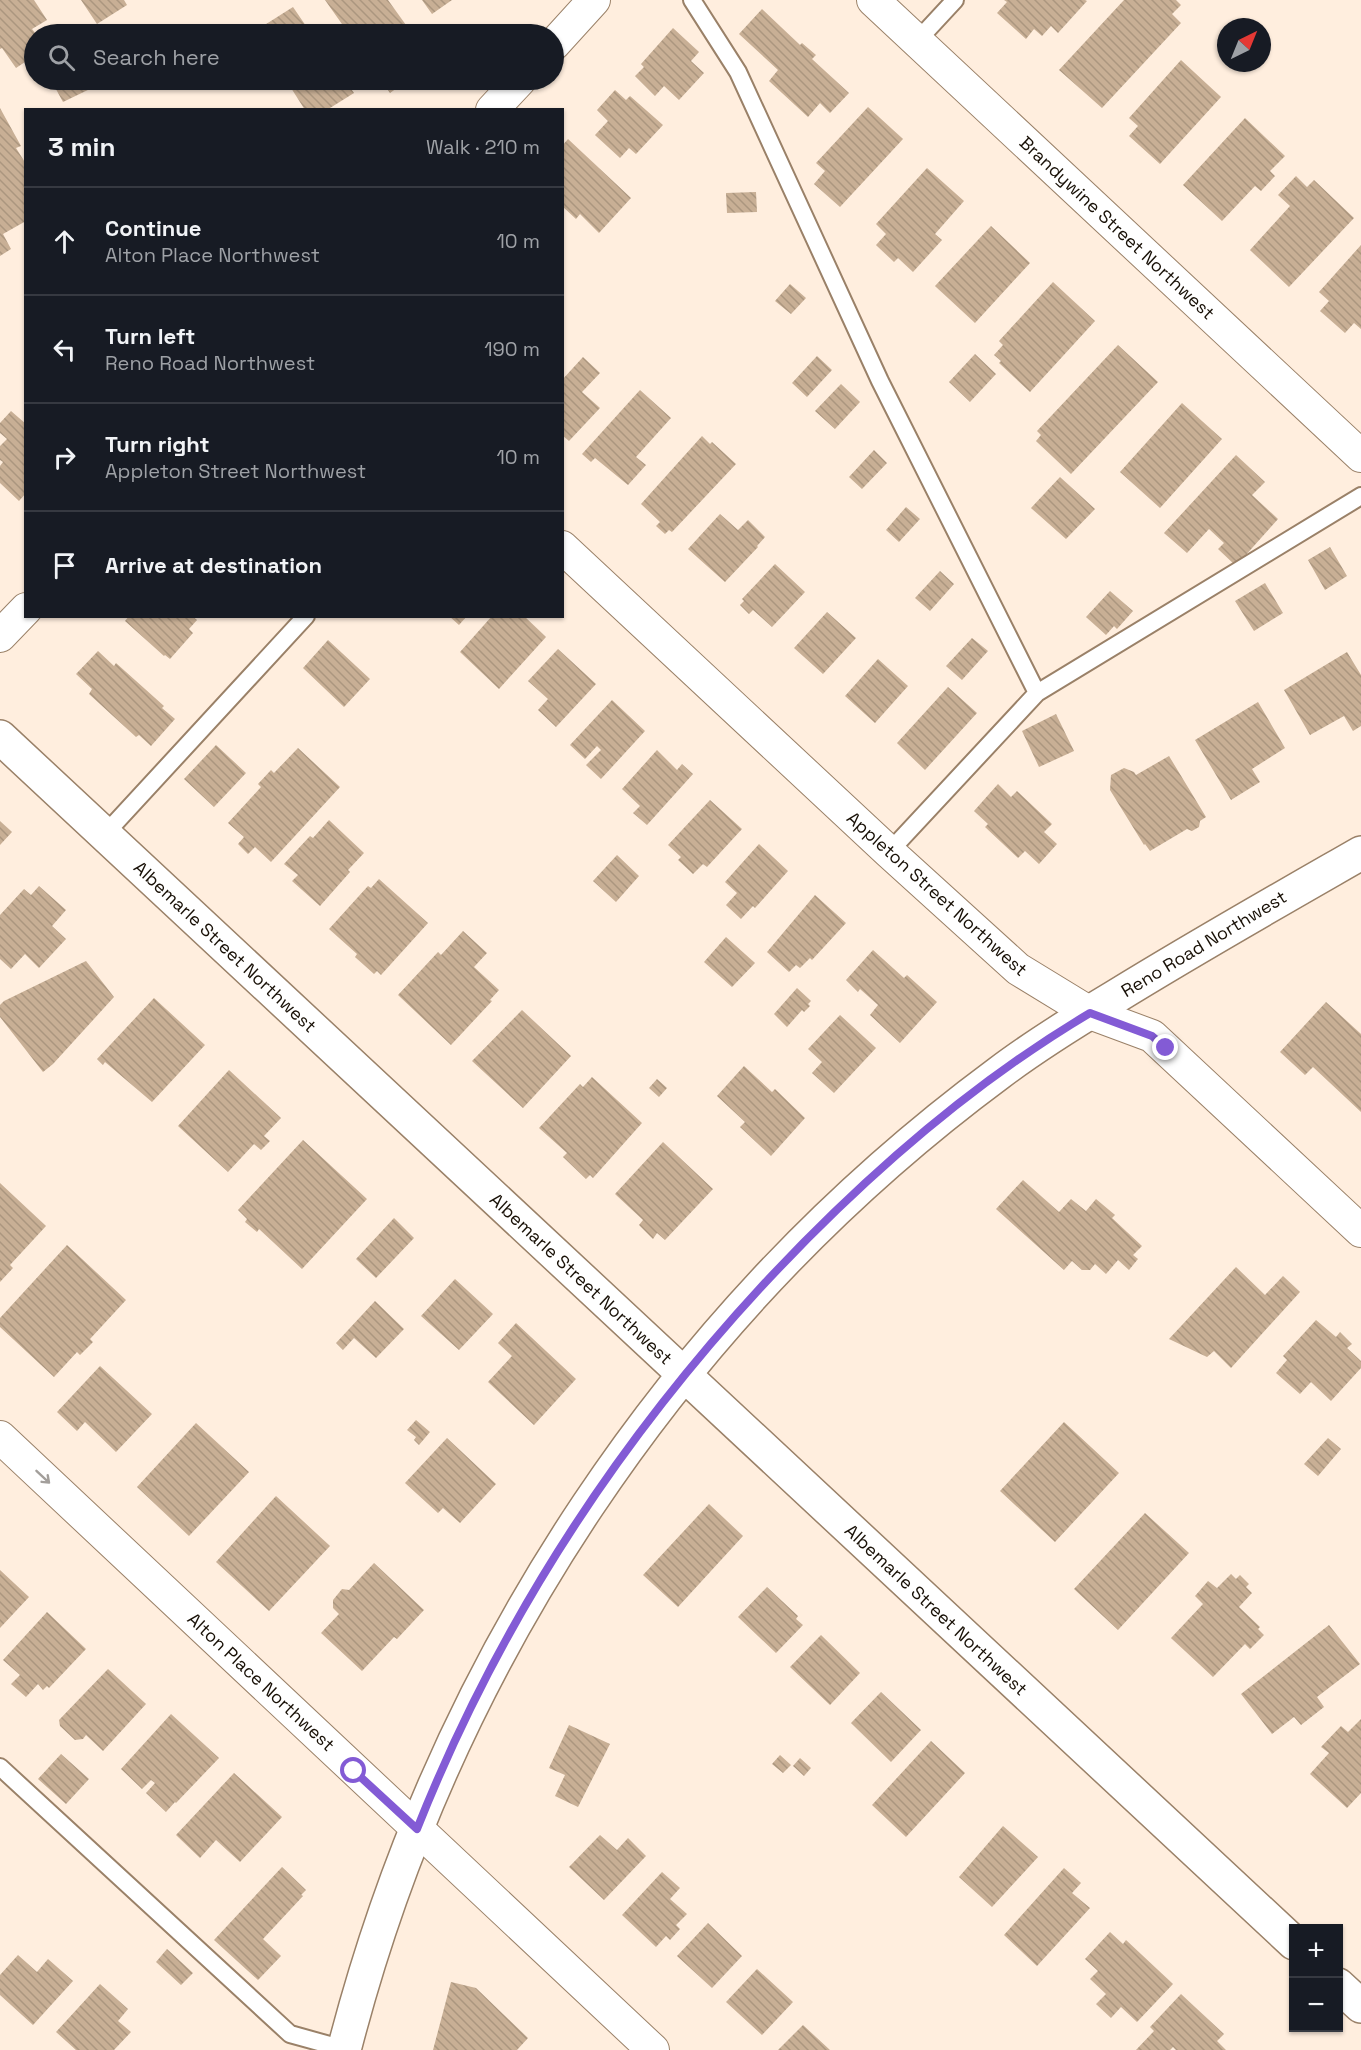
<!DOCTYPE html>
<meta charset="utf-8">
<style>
body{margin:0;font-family:"Space Grotesk",sans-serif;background:#20242c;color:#f1f3f6}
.controls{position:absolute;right:18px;bottom:18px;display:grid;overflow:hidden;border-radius:0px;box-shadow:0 2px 4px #0004}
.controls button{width:54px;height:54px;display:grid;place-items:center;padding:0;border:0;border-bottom:2px solid #363941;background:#171b24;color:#f1f3f6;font:30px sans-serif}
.compass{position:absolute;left:1217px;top:18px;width:54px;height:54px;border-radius:50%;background:#171b24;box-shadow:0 2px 4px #0004;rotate:43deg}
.stop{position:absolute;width:18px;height:18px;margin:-14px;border:4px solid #835bd5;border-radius:50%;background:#fff}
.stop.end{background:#835bd5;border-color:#fff;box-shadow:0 2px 6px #0008}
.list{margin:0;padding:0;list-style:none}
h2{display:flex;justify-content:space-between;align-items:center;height:78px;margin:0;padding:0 24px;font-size:26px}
h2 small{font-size:20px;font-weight:400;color:#9ea1a6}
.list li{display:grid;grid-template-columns:39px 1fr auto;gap:18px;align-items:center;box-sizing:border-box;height:108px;padding:0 24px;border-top:2px solid #363941}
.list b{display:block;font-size:22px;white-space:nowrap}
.list p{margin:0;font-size:20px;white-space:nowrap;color:#9ea1a6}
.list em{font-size:20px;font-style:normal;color:#9ea1a6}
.icon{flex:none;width:33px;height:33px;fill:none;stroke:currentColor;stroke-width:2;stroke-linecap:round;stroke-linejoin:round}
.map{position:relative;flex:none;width:1361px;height:2050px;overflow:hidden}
.search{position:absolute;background:#171b24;box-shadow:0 2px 4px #0004;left:24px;top:24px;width:540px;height:66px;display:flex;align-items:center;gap:15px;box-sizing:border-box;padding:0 21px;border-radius:33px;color:#9ea1a6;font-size:22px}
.panel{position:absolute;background:#171b24;box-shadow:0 2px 4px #0004;left:24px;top:108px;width:540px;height:510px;border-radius:0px}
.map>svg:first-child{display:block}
.building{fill:url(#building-back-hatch)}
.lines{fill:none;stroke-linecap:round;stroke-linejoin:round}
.lane-casing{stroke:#9a8168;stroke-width:20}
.street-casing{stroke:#9a8168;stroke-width:34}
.secondary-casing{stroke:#9a8168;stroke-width:36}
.lane{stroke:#fff;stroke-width:16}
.street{stroke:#fff;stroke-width:32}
.secondary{stroke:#fff;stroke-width:33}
.oneway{stroke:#a39f9b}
.route{stroke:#835bd5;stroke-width:8}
.labels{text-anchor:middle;stroke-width:4.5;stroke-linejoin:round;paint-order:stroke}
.street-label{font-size:18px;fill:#181006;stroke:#fff}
</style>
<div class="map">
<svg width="1361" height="2050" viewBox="0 0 1361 2050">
<defs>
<pattern id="building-back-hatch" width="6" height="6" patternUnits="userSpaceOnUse" patternTransform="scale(1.5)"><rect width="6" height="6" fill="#c8af95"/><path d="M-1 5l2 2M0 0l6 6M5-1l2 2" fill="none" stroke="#ab967f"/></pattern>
</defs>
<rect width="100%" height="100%" fill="#ffeede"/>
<path class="building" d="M0,0h34l13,20 -15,9 4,5 -2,22 -18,12 -14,-20 -2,1z
M81,0h43l3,5 -30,19z
M325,0h63l23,32 -4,2h-58z
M422,0h30l-20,14z
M1004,0h81l2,1 -29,32 -7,-7 -9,10 -8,-7 -8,10 -29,-26 10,-11z
M1124,0h52l5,5 -9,9 9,9 -79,85 -43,-38z
M293,7l13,19 4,-2 6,10h-47l-6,-8z
M762,9l38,36 2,-2 14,12 -4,4 37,34 -19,20 -10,-10 -12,14 -39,-36 9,-11 -39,-36z
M673,28l26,24 -8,9 13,12 -25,27 -15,-14 -9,10 -20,-20 9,-9 -3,-3z
M1181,60l40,37 -61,67 -31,-28 9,-10 -9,-8z
M51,80h37l4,8 -29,14z
M286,80h59l9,13 -24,15 1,2h-26z
M381,80h27l-18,13z
M615,90l11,10 4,-4 33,29 -27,29 -7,-6 -9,10 -25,-23 13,-14 -11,-11z
M868,107l35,32 -63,68 -26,-23 11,-13 -9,-8z
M0,108l21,38 -5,2 10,16v57l-23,13 8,15 -11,7z
M1245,118l40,38 -15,15 5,5 -14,15 -6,-5 -33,35 -39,-36z
M568,139l63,59 -32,35 -19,-19 -4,5 -14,-13v-60z
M927,168l37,33 -29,33 7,6 -29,32 -15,-14 -4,4 -18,-17 10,-11 -10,-10z
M1296,176l11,11 7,-7 40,38 -65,69 -39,-37 40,-44 -12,-11z
M756,192l1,20 -30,1 -1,-20z
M991,226l39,37 -55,60 -40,-37z
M1361,245v84l-7,-6 -9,10 -25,-22 9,-10 -10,-9z
M1053,282l42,39 -65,71 -31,-29 2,-2 -7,-6 9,-10 -4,-4z
M790,284l16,14 -15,16 -16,-13z
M1118,345l40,37 -87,92 -35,-33 5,-6 -4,-4z
M975,354l21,20 -26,28 -21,-20z
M817,356l15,14 -25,27 -15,-14z
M583,357l17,16 -18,19 18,16 -31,33 -7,-6v-55z
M841,384l19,18 -25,27 -20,-18z
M640,390l31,28 -35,39 10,8 -18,20 -33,-27 -4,4 -9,-8z
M1182,403l40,36 -62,69 -40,-36z
M11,411l15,13v69l-7,8 -19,-18v-17l3,-4 -3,-2v-14l7,-7 -7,-6v-10z
M702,436l8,8 2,-2 24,22 -64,68 -3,-2 -4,4 -9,-8 4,-4 -19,-18z
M874,450l13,13 -25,26 -13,-12z
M1236,455l29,27 -13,13 26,24 -42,47 -18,-17 6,-6 -15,-14 -22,24 -23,-20z
M1060,477l35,32 -29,30 -35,-31z
M906,507l14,12 -21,23 -13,-12z
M720,514l18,16 10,-10 17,17 -8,9 1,1 -33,35 -37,-33z
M1330,547l17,29 -22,14 -17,-30z
M775,564l30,28 -33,35 -19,-17 -4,4 -9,-9 4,-4 -2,-2z
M940,571l14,13 -24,27 -15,-13z
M1265,583l18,30 -29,18 -19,-30z
M1110,591l23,20 -16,18 -3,-3 -8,9 -20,-18z
M827,612l29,26 -33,36 -29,-26z
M129,616h63l5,4 -8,9 4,4 -23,26 -5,-4 -1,1 -39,-35z
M449,616h18l-8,9z
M492,616h32l22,21 -47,52 -39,-37z
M972,638l16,13 -26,29 -16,-14z
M328,640l42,39 -26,28 -41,-39z
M558,649l38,35 -40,43 -18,-17 10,-11 -20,-18z
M98,651l16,15 2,-3 48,43 -2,2 13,11 -24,27 -12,-11 -3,2 -47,-43 3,-5 -16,-15z
M1347,652l14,23v51l-8,5 -9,-15 -34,19 -26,-45z
M878,659l30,27 -33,37 -30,-27z
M948,687l29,26 -52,57 -28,-27z
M612,700l33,31 -44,48 -15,-14 15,-15 -4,-4 -12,13 -15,-14z
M1258,702l27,46 -33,21 8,13 -29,18 -36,-60z
M1056,714l18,37 -35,16 -17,-36z
M216,745l30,28 -32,34 -30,-28z
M298,748l42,39 -69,75 -16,-15 -7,7 -10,-10 6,-7 -16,-14 33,-36 -3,-3 13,-14 3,3z
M657,750l20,20 5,-6 11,10 -46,51 -14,-12 7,-7 -18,-17z
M1169,756l37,61 -6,4 -1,6 -7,4 -5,-2 -37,22 -5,-7 -1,1 -34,-55 1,-15 13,-7 10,4 2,3z
M998,784l13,13 6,-6 35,33 -8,8 13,12 -18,20 -14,-13 -7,7 -33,-31 3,-3 -14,-13z
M710,800l32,29 -35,38 -4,-3 -10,10 -15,-14 3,-3 -13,-12z
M329,820l35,33 -16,17 2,2 -30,34 -28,-25 6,-6 -14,-11 26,-28 3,2z
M0,821l12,11 -12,13z
M759,844l29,27 -33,37 -2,-2 -12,13 -15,-14 11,-12 -12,-11z
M617,855l22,21 -23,26 -23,-21z
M379,879l49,44 -47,52 -4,-4 -3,3 -19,-17 2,-3 -28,-25 39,-43 3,2z
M39,886l27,24 -14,16 14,13 -27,29 -14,-14 -14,15 -11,-10v-44l24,-26 7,6z
M815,895l31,28 -34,37 -2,-2 -10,10 -4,-3 -7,7 -22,-20z
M463,931l24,22 -13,14 25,23 -9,10 2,1 -41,44 -53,-50 40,-43 3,3z
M726,937l29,26 -23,24 -28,-25z
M873,950l31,28 3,-3 30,27 -37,41 -30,-28 8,-10 -18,-16 -2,3 -12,-12z
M86,961l28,36 -61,67 -10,8 -43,-55v-12l4,-4z
M797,988l14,13 -3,3 2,2 -6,6 -2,-2 -15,17 -13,-13z
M154,998l51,47 -53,57 -47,-40 -2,3 -6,-6z
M1326,1002l35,32v78l-48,-45 -8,8 -25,-23z
M522,1010l49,46 -48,52 -51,-47z
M840,1015l36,33 -42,45 -22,-20 10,-11 -14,-13z
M744,1066l28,26 3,-3 30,29 -34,38 -31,-29 5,-5 -28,-26z
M229,1070l52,48 -17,18 6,5 -9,9 -7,-6 -26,28 -50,-46z
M592,1077l50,46 -49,55 -3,-3 -4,4 -23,-22 4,-4 -28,-25 41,-44 3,3z
M657,1079l10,9 -8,9 -10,-9z
M303,1140l64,59 -65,70 -43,-40 -2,3 -12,-10 2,-3 -9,-9z
M663,1142l50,47 -48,51 -8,-7 -4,6 -14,-14 4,-5 -28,-26z
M1023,1180l36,32 12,-13 15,12 10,-12 19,16 -3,3 30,28 -9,9 5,4 -9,11 -11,-10 -12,14 -11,-10 -5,6h-8l-10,-9 -8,9 -68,-61z
M0,1183l46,43 -36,39 3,3 -13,14z
M394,1218l20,20 -38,40 -20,-19z
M67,1245l59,55 -36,39 3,3 -13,13 -3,-3 -23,25 -54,-50v-9z
M1236,1267l29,28 18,-19 17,16 -69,76 -17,-17 -7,6 -38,-18z
M455,1279l38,35 -34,36 -38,-34z
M375,1301l29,28 -28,29 -22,-20 -11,12 -7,-7z
M1316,1320l20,17 4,-5 12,12 -5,4 14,13v7l-30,33 -20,-19 -11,12 -24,-21 11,-13 -4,-4z
M516,1323l60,56 -42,46 -46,-43 24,-26 -14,-13z
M100,1366l52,48 -36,38 -31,-30 -8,9 -20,-19z
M416,1420l14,12 -11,13 -5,-5 2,-3 -9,-7z
M1064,1422l55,51 -64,69 -55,-51z
M196,1423l53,49 -60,64 -52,-49z
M447,1438l49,46 -36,39 -17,-15 -5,5 -33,-30z
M1328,1438l13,11 -23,27 -14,-12z
M276,1496l54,50 -61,65 -53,-49z
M709,1504l34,32 -65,71 -35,-32z
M1145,1513l44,40 -71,77 -44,-41z
M374,1563l50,47 -27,29 -3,-2 -32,34 -41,-38 18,-19 -6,-6v-8l9,-11 7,1z
M0,1570l29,27 -29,31z
M1231,1574l5,5 4,-4 9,9 -3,3 6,6 -13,14 21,20 -2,2 6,6 -14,14 -5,-5 -32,33 -42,-39 32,-34 -8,-8 13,-15 9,7z
M767,1587l31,29 -2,3 7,6 -27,28 -38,-36z
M47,1612l39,37 -37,39 -2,-2 -4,4 -5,-6 -12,13 -15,-13 9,-9 -17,-15z
M1329,1625l31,39 -43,33 7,10 -23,18 -7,-8 -22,17 -31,-40z
M821,1635l39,38 -30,32 -40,-38z
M108,1669l38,35 -43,47 -17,-16 -3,4 -8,1 -15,-14 -1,-6z
M881,1692l40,38 -30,32 -40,-39z
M171,1714l48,44 -43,45 -1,-1 -9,10 -20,-19 9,-10 -4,-3 -9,9 -21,-20z
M1361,1719v74l-14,15 -37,-34 19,-21 -8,-6 20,-21 7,6z
M569,1725l41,19 -32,63 -23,-11 10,-21 -16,-7z
M931,1741l34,32 -59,64 -34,-32z
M61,1754l28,25 -23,25 -28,-25z
M780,1755l11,10 -8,8 -11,-9z
M800,1758l11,10 -7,8 -11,-10z
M234,1773l48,44 -42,45 -24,-22 -16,18 -24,-23z
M1003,1826l35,31 -46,50 -33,-30z
M600,1835l17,15 11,-12 18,18 -42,44 -35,-33z
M282,1867l24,23 -5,5 2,1 -40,43 18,17 -23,24 -44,-40z
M1064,1868l17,15 -9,10 18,15 -53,58 -33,-31z
M662,1872l18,16 -10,11 17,15 -11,11 4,4 -10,11 -4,-4 -10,11 -34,-32z
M708,1923l34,33 -30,32 -35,-32z
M1110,1932l13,12 3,-4 47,44 -36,38 -16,-15 -10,11 -15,-14 10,-10 -16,-15 8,-8 -13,-12z
M167,1949l26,24 -12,12 -25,-23z
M18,1955l19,17 11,-13 25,22 -40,44 -33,-30v-20z
M757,1969l36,33 -31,33 -36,-33z
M451,1982l25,6 52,50 -11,12h-84z
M100,1984l28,25 -10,12 13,11 -17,18h-38l-20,-18z
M1181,1994l43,40 -7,7 9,9h-50l-3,-3 -3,3h-34l18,-19 -4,-4z
M803,2025l27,25h-52z"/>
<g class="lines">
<g class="lane-casing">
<path id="lane" d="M692,0l46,72 142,309 157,312 -148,159
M917,41l38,-41
M1037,693l324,-197
M105,834l201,-218
M0,1767l290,267 54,15"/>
</g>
<g class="street-casing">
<path id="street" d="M873,0l488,456
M554,44l40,-44
M492,110l28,-30
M562,547l327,305 129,117 72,44 62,23 209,195
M0,636l26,-27
M0,1437l653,613"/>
</g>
<g class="secondary-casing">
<path id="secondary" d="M0,737l1294,1206
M1338,1985l23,21
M344,2050c100,-389 332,-738 655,-977 37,-28 76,-52 116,-76 81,-50 164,-97 246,-144"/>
</g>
<use href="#lane" class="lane"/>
<use href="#street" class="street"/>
<use href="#secondary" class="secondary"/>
</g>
<defs><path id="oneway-shaft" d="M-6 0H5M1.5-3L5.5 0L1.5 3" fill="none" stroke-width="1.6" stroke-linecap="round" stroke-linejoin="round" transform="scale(1.5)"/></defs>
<use class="oneway" href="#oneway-shaft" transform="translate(43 1477) rotate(43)"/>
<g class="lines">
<path class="route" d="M354,1771l63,58c81,-204 197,-383 346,-544 97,-104 204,-199 327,-272l62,23 14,12"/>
</g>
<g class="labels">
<g class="street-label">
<text transform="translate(1117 228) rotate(43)" y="6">Brandywine Street Northwest</text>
<text transform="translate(937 894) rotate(42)" y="6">Appleton Street Northwest</text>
<text transform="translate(1204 944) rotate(-31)" y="6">Reno Road Northwest</text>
<text transform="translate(225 947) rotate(43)" y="6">Albemarle Street Northwest</text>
<text transform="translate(581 1279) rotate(43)" y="6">Albemarle Street Northwest</text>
<text transform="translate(936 1610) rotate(43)" y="6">Albemarle Street Northwest</text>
<text transform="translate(261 1682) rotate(43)" y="6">Alton Place Northwest</text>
</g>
</g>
</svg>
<div class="controls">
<button>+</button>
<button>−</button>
</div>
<svg class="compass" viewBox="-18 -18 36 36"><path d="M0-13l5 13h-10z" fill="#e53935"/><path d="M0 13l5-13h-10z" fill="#9ea1a6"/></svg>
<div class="stop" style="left:354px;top:1771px"></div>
<div class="stop end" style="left:1166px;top:1048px"></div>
<div class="search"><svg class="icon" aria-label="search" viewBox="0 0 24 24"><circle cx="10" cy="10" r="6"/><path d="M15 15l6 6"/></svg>Search here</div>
<section class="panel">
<h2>3 min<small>Walk · 210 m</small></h2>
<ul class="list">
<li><svg class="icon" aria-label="ahead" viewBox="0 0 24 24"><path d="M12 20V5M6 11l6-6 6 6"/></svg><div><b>Continue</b><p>Alton Place Northwest</p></div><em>10 m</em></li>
<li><svg class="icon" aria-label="left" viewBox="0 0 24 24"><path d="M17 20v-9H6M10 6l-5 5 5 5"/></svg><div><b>Turn left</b><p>Reno Road Northwest</p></div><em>190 m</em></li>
<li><svg class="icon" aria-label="right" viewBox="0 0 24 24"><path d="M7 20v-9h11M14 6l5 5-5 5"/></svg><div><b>Turn right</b><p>Appleton Street Northwest</p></div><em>10 m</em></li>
<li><svg class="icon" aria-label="arrive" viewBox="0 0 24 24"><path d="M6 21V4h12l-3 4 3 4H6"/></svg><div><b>Arrive at destination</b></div></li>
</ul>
</section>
</div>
